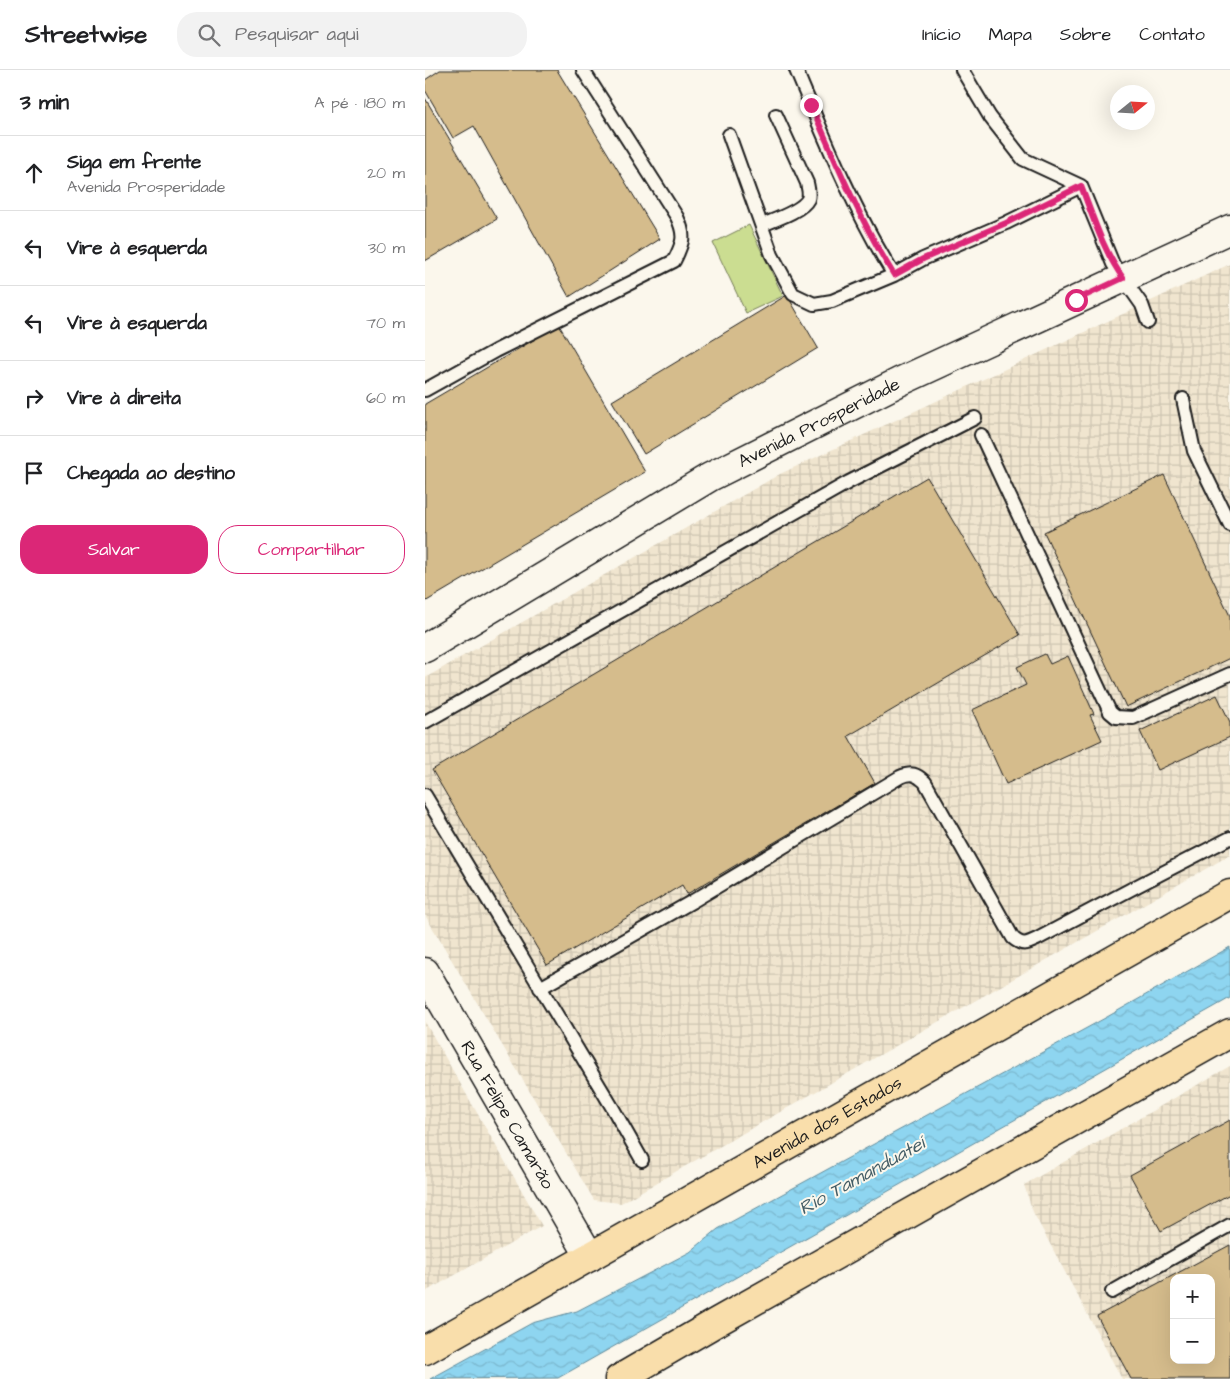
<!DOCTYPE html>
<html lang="pt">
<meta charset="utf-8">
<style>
body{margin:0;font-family:"Architects Daughter",sans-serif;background:#f2f2f2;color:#202124}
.controls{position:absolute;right:15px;bottom:15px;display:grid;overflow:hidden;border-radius:10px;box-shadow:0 5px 20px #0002}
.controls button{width:45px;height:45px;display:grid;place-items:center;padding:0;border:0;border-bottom:1px solid #e0e0e0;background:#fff;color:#202124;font:25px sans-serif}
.compass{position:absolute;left:685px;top:15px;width:45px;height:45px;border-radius:50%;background:#fff;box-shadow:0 5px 20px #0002;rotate:72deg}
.stop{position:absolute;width:15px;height:15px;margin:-11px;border:4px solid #db2777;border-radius:50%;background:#fff}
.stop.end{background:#db2777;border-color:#fff;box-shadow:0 1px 5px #0008}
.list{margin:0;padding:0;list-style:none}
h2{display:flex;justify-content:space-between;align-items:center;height:65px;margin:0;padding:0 20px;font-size:21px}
h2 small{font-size:16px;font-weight:400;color:#757577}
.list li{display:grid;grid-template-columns:32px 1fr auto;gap:15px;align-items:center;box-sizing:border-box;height:75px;padding:0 20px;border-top:1px solid #e0e0e0}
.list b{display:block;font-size:19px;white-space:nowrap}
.list p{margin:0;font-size:16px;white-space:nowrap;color:#757577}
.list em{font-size:16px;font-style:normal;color:#757577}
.actions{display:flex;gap:10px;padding:15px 20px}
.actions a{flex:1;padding:11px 0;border:1px solid #db2777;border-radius:20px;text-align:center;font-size:18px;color:#db2777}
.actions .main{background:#db2777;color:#fff}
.icon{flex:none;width:28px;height:28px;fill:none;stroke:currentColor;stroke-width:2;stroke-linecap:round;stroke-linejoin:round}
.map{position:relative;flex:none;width:805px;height:1309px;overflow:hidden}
header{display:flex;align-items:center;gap:30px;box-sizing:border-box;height:70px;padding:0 25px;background:#fff;border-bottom:1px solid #e0e0e0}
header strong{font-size:24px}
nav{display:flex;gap:28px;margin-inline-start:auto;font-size:18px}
.search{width:350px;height:45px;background:#f2f2f2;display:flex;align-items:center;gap:12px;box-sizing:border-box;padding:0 18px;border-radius:20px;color:#757577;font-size:19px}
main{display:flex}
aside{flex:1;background:#fff}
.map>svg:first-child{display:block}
.industrial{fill:url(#industrial-grid);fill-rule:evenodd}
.grass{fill:#cbdd91;stroke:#747c56}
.water{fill:url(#water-waves);stroke:#608b9b}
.building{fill:#d5bc8c;stroke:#1c1c1c;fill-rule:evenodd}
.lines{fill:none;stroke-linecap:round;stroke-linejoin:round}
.service-casing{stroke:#1c1c1c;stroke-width:16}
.secondary-casing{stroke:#1c1c1c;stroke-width:31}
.trunk-casing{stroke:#1c1c1c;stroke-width:31}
.service{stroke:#fbf7ec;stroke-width:12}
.secondary{stroke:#fbf7ec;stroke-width:28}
.trunk{stroke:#f9deab;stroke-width:28}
.route{stroke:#db2777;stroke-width:6}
.labels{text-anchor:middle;stroke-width:4;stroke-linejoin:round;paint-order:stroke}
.street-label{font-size:18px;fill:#1c1c1c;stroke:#fbf7ec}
.water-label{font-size:19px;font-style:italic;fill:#445d66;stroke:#fbf7ec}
</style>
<header>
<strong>Streetwise</strong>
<div class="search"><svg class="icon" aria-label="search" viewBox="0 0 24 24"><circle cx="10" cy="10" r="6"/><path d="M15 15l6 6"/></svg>Pesquisar aqui</div>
<nav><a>Início</a><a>Mapa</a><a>Sobre</a><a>Contato</a></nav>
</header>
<main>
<aside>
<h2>3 min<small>A pé · 180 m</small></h2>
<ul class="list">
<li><svg class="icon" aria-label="ahead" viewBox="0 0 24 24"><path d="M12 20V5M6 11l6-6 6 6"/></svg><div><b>Siga em frente</b><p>Avenida Prosperidade</p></div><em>20 m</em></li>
<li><svg class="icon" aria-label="left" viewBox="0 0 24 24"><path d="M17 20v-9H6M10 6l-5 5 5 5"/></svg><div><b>Vire à esquerda</b></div><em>30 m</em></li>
<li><svg class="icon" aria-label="left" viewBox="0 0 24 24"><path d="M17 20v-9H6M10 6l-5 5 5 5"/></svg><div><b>Vire à esquerda</b></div><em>70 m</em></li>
<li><svg class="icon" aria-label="right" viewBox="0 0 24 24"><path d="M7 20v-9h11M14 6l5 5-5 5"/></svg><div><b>Vire à direita</b></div><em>60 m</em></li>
<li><svg class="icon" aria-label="arrive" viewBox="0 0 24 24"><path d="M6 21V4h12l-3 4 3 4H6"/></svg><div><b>Chegada ao destino</b></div></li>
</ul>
<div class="actions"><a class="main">Salvar</a><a>Compartilhar</a></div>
</aside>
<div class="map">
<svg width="805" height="1309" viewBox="0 0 805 1309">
<defs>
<pattern id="industrial-grid" width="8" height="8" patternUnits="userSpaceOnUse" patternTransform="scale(1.25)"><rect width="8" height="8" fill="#f0e5cf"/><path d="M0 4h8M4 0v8" fill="none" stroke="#cdc4b1"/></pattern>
<pattern id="water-waves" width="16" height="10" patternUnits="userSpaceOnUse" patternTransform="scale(1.25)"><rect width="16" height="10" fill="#8ed5f0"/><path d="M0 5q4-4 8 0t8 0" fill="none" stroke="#7ab6cd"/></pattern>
</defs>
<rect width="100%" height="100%" fill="#fbf7ec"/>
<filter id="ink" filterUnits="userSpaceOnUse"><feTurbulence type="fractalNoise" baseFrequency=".02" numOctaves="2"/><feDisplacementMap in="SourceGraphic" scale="10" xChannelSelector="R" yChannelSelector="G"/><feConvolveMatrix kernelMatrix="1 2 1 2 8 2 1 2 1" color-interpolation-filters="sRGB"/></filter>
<g filter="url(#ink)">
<path class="industrial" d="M805,194v591l-609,348 -27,-3 -169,-285v-237l355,-204z
M0,952l117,204 -117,66z
M805,996v313h-108l-89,-167 -9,-27zM749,1208h37v82h-37z"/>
<path class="grass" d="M324,155l34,71 -37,17 -33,-70z"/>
<path class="water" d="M805,877v51l-672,380 -128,1 102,-56 45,-12 113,-59 28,-23 389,-212z"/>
<path class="building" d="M15,0h117l103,169 -91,58 -95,-171 -21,12 -28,-48v-10z
M0,28l72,121 -72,42z
M362,225l31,53 -174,106 -32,-53z
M134,255l86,147 -220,130v-198z
M739,405l66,141v42l-104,49 -82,-175z
M502,407l93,158 -172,101 27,47 -188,111 -5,-9 -135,80 -115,-195z
M620,584l5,10 18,-8 26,58 -4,1 12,25 -96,44 -34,-74 54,-25 -9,-18z
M792,625l13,27v15l-72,33 -18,-39z
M805,1050v74l-69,37 -31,-56z
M805,1175v134h-99l-34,-63zM749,1208h37v82h-37z"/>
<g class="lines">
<g class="service-casing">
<path id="service" d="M371,0c29,69 58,141 98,205l29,-16 83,-36 75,-37
M537,0l28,47 33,42 58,27 32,78 29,41 6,17
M304,65l43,120 21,39 21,10 18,-3 62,-26
M337,155c12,-5 40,-14 46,-26 2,-5 0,-11 -1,-16l-31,-68
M0,320l70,-39 179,-90c9,-18 12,-25 3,-44l-94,-147
M758,329l11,52 36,74
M556,365l129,277 6,5 17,1 97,-44
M0,652l424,-240 126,-64
M0,725l187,312 30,53
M115,918l153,-87 207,-124c12,-5 16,-3 25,5l88,156c9,8 14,6 24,1l100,-53 93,-48
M687,1222l118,-67"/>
</g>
<g class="secondary-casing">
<g id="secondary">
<path id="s1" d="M0,578l285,-171 189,-95 331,-153"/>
<path id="s2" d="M0,902l165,285"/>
</g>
</g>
<g class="trunk-casing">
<g id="trunk">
<path id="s3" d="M0,1280l805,-456"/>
<path d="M194,1309l96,-56 515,-290"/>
</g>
</g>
<use href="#service" class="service"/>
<use href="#secondary" class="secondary"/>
<use href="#trunk" class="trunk"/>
</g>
</g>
<g class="lines" filter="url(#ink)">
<path class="route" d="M386,35c25,58 50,117 83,170l29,-16 83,-36 75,-37c12,31 22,64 42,92l-47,22"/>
</g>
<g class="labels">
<g class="street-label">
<text dy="6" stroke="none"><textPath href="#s1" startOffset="454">Avenida Prosperidade</textPath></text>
<text dy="6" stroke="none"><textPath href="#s2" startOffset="165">Rua Felipe Camarão</textPath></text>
<text dy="6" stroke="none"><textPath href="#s3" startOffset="462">Avenida dos Estados</textPath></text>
</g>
<g class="water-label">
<text transform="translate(436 1105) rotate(-29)" y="7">Rio Tamanduateí</text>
</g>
</g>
</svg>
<div class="controls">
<button>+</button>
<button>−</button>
</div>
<svg class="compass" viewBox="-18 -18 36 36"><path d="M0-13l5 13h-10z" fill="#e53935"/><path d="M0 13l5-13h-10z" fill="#757577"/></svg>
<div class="stop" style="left:651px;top:230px"></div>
<div class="stop end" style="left:386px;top:35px"></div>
</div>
</main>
